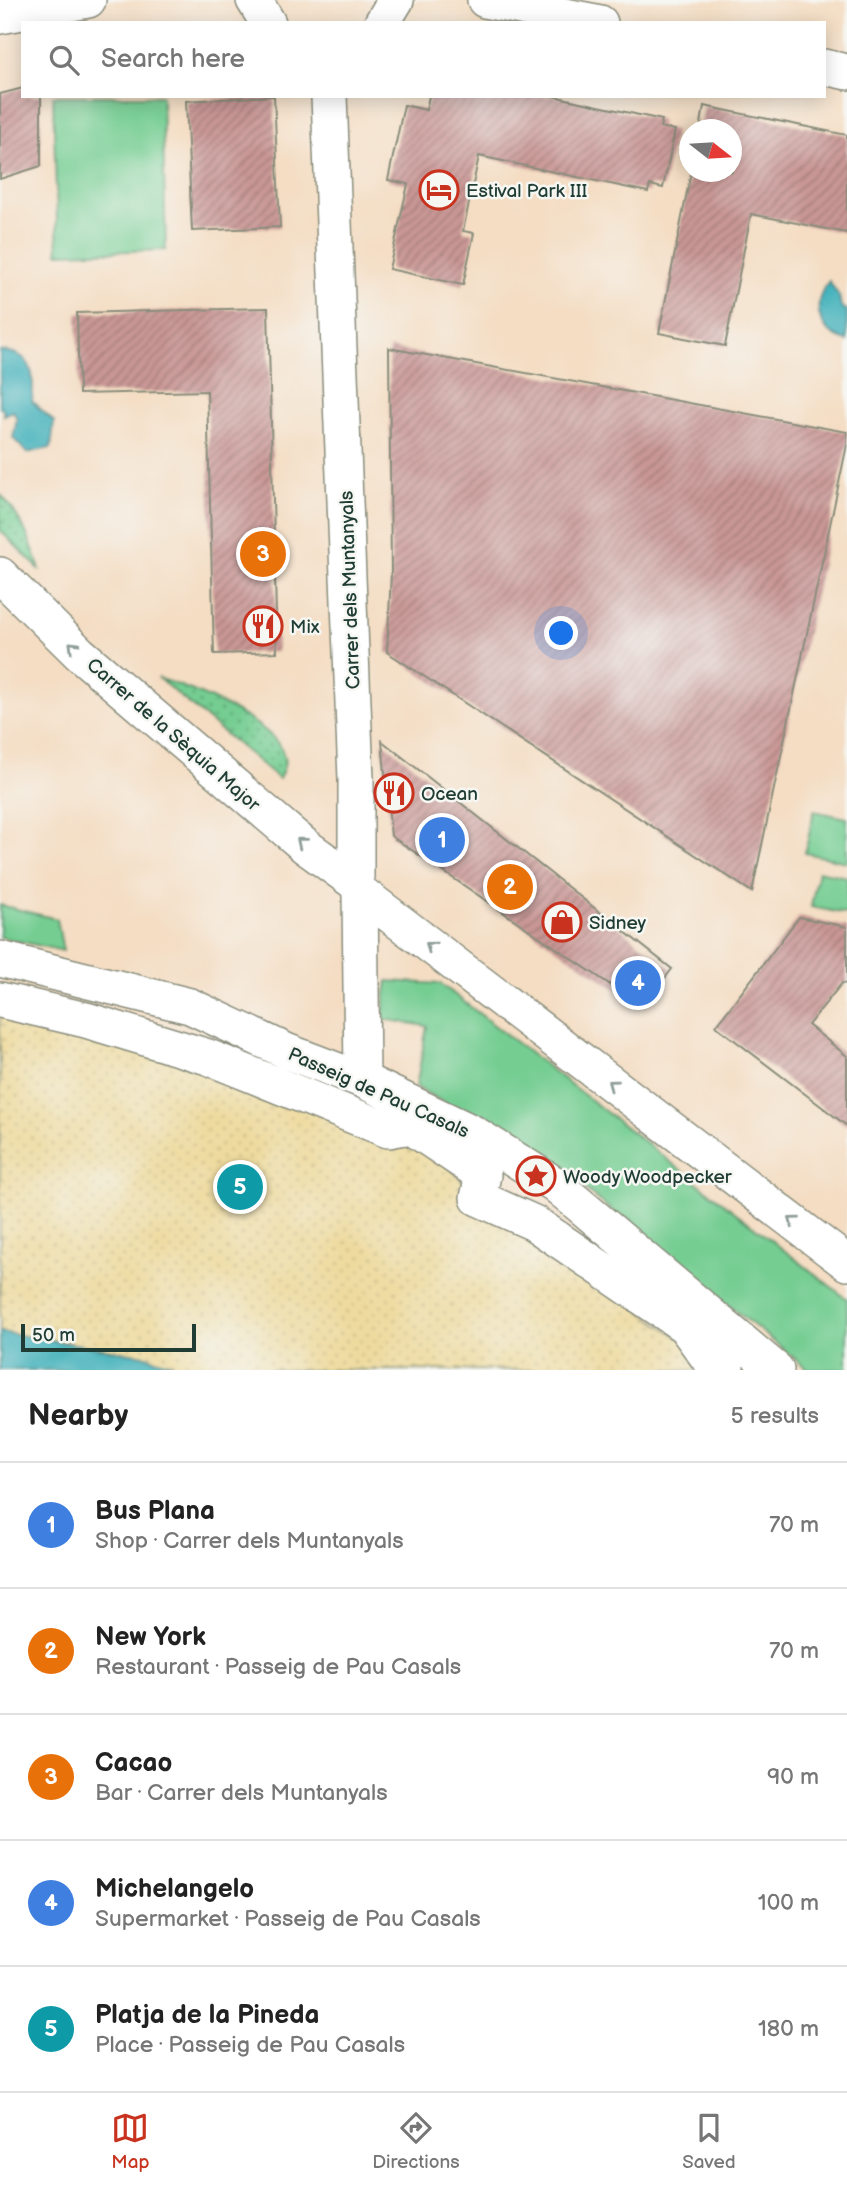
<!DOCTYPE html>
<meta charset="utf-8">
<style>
body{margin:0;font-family:"Balsamiq Sans",sans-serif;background:#f2f2f2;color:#222}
.compass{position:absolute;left:679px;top:119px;width:63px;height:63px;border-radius:50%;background:#fff;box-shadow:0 4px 18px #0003;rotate:107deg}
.scale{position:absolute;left:21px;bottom:18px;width:175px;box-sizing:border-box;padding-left:7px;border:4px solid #1f3d34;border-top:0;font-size:19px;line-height:24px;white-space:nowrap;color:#1f3d34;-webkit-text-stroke:5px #f6f6f2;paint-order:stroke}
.you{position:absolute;left:562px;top:634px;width:24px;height:24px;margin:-18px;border:5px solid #fff;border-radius:50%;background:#1a73e8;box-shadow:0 0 0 10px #1a73e833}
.badge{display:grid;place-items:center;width:46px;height:46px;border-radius:50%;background:#c8321e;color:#fff;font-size:23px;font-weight:700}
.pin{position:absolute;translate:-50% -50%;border:4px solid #fff;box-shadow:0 2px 7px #0006}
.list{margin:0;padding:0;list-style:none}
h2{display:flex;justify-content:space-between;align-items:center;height:91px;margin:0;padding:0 28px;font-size:30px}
h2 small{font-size:23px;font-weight:400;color:#767676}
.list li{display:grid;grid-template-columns:46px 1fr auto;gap:21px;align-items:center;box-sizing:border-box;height:126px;padding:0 28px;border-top:2px solid #e0e0e0}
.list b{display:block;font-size:26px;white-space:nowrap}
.list p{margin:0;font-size:23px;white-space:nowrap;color:#767676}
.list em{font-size:23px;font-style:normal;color:#767676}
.icon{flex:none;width:38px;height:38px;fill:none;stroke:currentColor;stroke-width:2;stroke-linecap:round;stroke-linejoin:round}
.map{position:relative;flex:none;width:847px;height:1370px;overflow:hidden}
.search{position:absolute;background:#fff;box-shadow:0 4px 18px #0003;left:21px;right:21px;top:21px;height:77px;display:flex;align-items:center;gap:18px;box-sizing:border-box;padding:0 24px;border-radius:0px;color:#767676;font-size:26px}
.sheet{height:721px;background:#fff}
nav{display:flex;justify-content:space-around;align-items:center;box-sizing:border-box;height:98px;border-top:2px solid #e0e0e0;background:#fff;font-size:19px;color:#767676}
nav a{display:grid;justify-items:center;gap:4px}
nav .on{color:#c8321e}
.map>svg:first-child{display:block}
.grass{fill:url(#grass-dots);stroke:#4a8563;stroke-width:2}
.sand{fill:url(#sand-dots);stroke:#868c69;stroke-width:2}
.park{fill:#75cd92;stroke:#4a8563;stroke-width:2}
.water{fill:#40b0ba;stroke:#307677;stroke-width:2}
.building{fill:url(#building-hatch)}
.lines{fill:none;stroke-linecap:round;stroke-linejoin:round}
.minor-casing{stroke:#8a8d7c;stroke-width:38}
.minor{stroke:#fff;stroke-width:35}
.oneway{stroke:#8f9e9a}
.labels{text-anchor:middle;stroke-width:5;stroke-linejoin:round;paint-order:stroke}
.poi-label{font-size:19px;fill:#1f3d34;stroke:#f6f6f2;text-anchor:start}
.street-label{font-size:19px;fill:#1f3d34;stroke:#f6f6f2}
</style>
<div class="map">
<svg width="847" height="1370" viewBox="0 0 847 1370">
<defs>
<pattern id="grass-dots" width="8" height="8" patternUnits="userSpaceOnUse" patternTransform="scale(1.75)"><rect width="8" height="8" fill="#75cd92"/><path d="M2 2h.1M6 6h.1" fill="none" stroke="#5fa878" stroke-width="1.8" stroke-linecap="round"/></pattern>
<pattern id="sand-dots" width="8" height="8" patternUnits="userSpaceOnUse" patternTransform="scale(1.75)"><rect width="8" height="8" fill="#eeda9e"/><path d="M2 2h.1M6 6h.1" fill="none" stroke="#ccbc89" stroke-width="1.8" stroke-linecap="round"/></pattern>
<pattern id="building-hatch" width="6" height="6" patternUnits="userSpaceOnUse" patternTransform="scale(1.75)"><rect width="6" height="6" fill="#c99795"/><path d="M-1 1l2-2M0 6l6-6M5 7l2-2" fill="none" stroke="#a37c7a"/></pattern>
</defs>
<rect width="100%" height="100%" fill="#f6f6f2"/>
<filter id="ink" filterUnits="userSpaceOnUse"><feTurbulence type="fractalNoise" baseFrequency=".0143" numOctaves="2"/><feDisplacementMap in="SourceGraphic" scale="14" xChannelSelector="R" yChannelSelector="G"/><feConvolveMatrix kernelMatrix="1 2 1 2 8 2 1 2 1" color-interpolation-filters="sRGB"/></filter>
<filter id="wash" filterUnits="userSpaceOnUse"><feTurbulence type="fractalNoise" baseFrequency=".00686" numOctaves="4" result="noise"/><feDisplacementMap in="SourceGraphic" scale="28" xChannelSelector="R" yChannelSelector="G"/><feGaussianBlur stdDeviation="1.57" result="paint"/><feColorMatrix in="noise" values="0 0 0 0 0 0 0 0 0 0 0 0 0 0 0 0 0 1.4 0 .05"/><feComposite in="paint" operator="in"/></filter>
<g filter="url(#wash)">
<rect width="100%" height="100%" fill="#f4ddc3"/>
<path class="grass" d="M0,494c21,23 31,46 40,76l-40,-40z
M158,678c31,10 114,43 125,75 4,10 0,17 -4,26z"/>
<path class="sand" d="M0,1000l410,126 69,72 246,172h-535l-47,-15 -143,-23z"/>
<path class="park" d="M53,96h109l4,154 -108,3z
M814,811l33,7v44l-42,-9z
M818,871l29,6v37l-36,-7z
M0,905l57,14 6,32 -63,-14z
M388,981l53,3 406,315v71h-38l-256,-207 -137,-76 11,-61 -45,-7z"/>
<path class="water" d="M829,281l10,15 2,11 6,3v31c-29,-8 -37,-37 -18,-60z
M0,351c33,1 35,23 32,50l22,21 -3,26 -24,5 -14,-15 4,-19 -4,-8 -9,4 -1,-6 -3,-1z
M0,1332l143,23 47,15h-190z"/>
<g id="blocks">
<path class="building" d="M23,88v8h18v70l-41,13v-85z
M274,96l6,131 -88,4 -6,-130z
M429,96h124l109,24 -2,7 15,3 -12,58 -13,-3 -2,7 -169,-36 -16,75 11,2 -11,52 -74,-16 19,-85 -20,-4 16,-75 22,5z
M704,106l143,29v98l-96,-19 -26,132 -66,-13 32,-161h41v-42h-32z
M268,308l9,344 -63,2 -7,-263 -128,3 -2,-81z
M389,348l458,84v13l-95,447 -365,-240 4,-78z
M382,741l290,228 -29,38 -252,-171z
M799,917l48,10v57l-5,-1 -34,42 39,31v70l-131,-100z"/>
</g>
</g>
<g filter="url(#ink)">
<use href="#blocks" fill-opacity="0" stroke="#8a8d7c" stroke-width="2"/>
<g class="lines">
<g class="minor-casing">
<path id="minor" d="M254,0l14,23
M485,0l115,23
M0,16l88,-16
M382,23l14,-23
M824,67l23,5
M329,96l27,683v104l4,9 2,188
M0,575l79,78 226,193 51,37
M360,892l487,371
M0,959l190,47 96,45 76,29 111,53 83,52 220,185
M0,1000l86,20 122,37 180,73 22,-4 73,49 -5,23 56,25 151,103 24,33 17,7 -1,4"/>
</g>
<use href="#minor" class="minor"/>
</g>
<defs><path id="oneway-chevron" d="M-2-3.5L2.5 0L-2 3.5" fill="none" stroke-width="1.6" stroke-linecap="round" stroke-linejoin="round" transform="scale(1.75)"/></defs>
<g class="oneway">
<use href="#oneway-chevron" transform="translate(73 646) rotate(-136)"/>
<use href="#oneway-chevron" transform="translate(301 842) rotate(-141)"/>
<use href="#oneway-chevron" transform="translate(430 946) rotate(-143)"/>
<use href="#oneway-chevron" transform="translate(612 1084) rotate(-143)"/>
<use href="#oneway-chevron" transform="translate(793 1221) rotate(-143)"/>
</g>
</g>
<defs>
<g id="hotel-ring" transform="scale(2.0125)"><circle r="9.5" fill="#f6f6f2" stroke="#c8321e" stroke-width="1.5"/><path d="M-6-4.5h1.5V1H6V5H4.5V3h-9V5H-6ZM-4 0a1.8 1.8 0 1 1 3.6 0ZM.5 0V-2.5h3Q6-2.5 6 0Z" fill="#c8321e"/></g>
<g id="restaurant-ring" transform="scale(2.0125)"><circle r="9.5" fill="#f6f6f2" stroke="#c8321e" stroke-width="1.5"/><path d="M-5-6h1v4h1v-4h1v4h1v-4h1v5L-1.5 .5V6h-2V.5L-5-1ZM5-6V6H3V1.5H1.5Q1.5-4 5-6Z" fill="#c8321e"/></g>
<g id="shop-ring" transform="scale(2.0125)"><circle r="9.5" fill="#f6f6f2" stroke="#c8321e" stroke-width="1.5"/><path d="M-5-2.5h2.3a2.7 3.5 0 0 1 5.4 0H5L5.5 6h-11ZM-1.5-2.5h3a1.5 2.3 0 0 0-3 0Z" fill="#c8321e"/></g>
<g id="sight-ring" transform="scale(2.0125)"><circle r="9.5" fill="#f6f6f2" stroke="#c8321e" stroke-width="1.5"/><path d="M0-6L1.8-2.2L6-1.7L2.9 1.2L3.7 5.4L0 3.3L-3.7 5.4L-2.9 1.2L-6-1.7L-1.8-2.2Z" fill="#c8321e"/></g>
</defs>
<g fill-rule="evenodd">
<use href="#hotel-ring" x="439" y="190"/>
<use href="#restaurant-ring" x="263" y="626"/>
<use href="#restaurant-ring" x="394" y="793"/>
<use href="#shop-ring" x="562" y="922"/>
<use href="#sight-ring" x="536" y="1176"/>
</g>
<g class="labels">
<g class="poi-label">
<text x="466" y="197">Estival Park III</text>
<text x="290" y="633">Mix</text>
<text x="421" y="800">Ocean</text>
<text x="589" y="929">Sidney</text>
<text x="563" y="1183">Woody Woodpecker</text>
</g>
<g class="street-label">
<text transform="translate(349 590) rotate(-92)" y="7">Carrer dels Muntanyals</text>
<text transform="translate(174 734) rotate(41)" y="7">Carrer de la Sèquia Major</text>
<text transform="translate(379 1092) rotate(24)" y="7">Passeig de Pau Casals</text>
</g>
</g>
</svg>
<svg class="compass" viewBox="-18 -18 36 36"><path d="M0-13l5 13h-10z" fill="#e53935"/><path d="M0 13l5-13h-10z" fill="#767676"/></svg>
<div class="scale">50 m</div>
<div class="you"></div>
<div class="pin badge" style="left:442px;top:840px;background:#3f7fe0">1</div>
<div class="pin badge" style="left:510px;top:887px;background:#e8710a">2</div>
<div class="pin badge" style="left:263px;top:554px;background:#e8710a">3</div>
<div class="pin badge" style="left:638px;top:983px;background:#3f7fe0">4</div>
<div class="pin badge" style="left:240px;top:1187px;background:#0f9aa8">5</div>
<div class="search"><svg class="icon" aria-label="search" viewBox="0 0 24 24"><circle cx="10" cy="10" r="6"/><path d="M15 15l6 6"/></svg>Search here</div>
</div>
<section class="sheet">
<h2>Nearby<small>5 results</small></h2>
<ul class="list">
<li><span class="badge" style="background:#3f7fe0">1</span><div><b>Bus Plana</b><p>Shop · Carrer dels Muntanyals</p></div><em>70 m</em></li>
<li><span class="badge" style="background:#e8710a">2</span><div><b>New York</b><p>Restaurant · Passeig de Pau Casals</p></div><em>70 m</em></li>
<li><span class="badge" style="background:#e8710a">3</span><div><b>Cacao</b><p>Bar · Carrer dels Muntanyals</p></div><em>90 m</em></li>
<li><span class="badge" style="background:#3f7fe0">4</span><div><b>Michelangelo</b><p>Supermarket · Passeig de Pau Casals</p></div><em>100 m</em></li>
<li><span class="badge" style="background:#0f9aa8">5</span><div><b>Platja de la Pineda</b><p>Place · Passeig de Pau Casals</p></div><em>180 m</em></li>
</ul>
</section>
<nav>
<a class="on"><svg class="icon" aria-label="map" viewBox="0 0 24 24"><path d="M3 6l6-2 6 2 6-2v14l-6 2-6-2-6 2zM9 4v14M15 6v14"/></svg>Map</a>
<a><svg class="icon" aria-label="directions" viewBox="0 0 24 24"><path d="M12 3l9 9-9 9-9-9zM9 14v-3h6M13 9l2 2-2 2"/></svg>Directions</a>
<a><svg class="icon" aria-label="saved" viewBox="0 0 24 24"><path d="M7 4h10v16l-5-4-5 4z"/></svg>Saved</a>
</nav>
